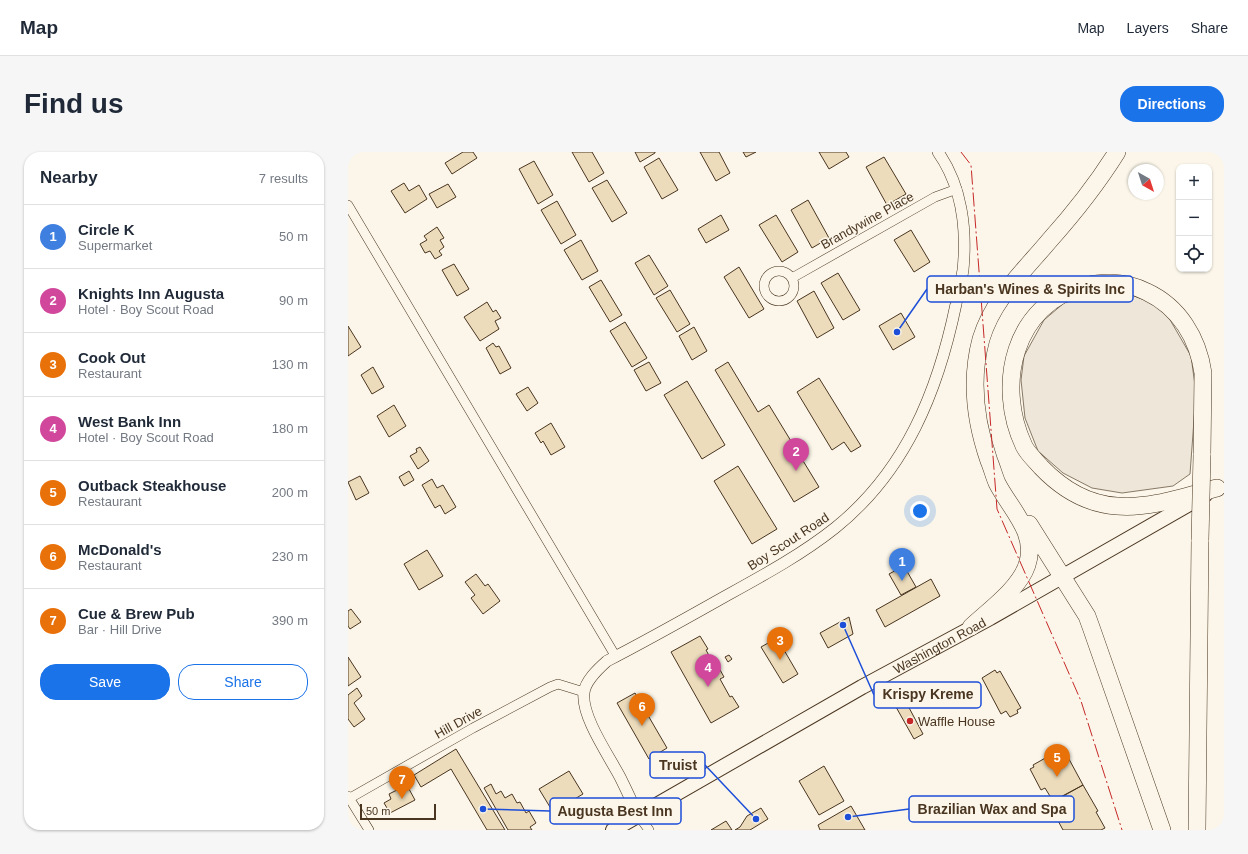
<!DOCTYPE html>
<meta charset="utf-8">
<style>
body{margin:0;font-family:Arial,sans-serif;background:#f6f6f7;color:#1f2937}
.controls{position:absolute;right:12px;top:12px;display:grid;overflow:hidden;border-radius:8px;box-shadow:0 1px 3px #0004}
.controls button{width:36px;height:36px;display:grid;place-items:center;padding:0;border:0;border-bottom:1px solid #e0e1e3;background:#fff;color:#1f2937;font:20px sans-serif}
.compass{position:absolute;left:780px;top:12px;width:36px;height:36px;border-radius:50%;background:#fff;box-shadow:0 1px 3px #0004;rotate:141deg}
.scale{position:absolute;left:12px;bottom:10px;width:76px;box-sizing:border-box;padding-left:4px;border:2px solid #4a3520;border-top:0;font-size:11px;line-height:14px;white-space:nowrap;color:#4a3520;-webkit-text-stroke:3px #fbf6e9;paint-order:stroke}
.you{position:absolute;left:572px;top:359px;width:14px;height:14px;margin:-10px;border:3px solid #fff;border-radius:50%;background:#1a73e8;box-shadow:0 0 0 6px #1a73e833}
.badge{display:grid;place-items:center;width:26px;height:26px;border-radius:50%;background:#1a73e8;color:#fff;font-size:13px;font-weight:700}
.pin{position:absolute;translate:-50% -33px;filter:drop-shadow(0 1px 2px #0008)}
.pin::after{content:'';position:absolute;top:21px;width:14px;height:12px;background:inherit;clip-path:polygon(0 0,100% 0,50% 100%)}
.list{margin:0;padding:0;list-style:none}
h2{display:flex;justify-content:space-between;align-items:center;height:52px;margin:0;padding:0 16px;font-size:17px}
h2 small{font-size:13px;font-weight:400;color:#747a83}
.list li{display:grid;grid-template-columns:26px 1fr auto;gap:12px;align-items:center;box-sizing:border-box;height:64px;padding:0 16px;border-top:1px solid #e0e1e3}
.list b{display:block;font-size:15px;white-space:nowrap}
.list p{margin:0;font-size:13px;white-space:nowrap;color:#747a83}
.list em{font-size:13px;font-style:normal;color:#747a83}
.actions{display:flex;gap:8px;padding:12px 16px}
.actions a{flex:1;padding:9px 0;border:1px solid #1a73e8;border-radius:16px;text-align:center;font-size:14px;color:#1a73e8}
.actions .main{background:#1a73e8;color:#fff}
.icon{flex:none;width:22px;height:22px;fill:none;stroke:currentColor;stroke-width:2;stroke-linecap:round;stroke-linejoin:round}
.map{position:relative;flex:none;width:876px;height:678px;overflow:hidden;border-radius:16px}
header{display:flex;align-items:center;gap:24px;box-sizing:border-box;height:56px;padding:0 20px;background:#fff;border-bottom:1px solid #e0e1e3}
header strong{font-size:19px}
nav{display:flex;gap:22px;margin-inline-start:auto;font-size:14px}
.intro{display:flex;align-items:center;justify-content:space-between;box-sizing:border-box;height:96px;padding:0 24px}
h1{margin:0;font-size:28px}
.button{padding:10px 18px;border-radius:16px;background:#1a73e8;color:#fff;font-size:14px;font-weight:700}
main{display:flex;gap:24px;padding:0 24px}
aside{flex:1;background:#fff;border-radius:16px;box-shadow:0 1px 3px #0004}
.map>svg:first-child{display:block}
.green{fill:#ede6d9;stroke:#887966}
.building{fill:#ecdcbc;stroke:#4a3520}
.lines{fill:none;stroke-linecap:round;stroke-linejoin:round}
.minor-casing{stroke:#4a3520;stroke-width:10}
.tertiary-casing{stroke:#4a3520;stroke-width:12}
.primary-casing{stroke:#4a3520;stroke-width:16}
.motorway-casing{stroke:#4a3520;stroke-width:18}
.minor{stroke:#fbf6e9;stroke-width:9}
.tertiary{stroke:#fbf6e9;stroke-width:11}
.primary{stroke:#fbf6e9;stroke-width:14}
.motorway{stroke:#fbf6e9;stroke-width:17}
.motorway-bridge-casing{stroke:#4a3520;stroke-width:18;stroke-linecap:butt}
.motorway-bridge{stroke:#fbf6e9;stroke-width:17}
.power{stroke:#c62828;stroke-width:1;stroke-dasharray:14 3 2 3;stroke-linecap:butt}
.poi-dot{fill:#c62828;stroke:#fbf6e9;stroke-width:1.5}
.labels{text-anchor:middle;stroke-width:3;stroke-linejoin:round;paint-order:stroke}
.street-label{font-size:13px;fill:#4a3520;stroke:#fbf6e9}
.poi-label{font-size:13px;fill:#4a3520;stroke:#fbf6e9;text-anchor:start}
.leader{fill:none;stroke:#1d4ed8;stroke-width:1.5}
.callout-dot{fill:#1d4ed8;stroke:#fbf6e9;stroke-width:1.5}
.callout{fill:#fbf6e9;stroke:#1d4ed8;stroke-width:1.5}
.callout-label{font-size:14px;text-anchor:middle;font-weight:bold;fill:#4a3520}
</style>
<header>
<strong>Map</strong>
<nav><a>Map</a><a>Layers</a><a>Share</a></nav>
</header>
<div class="intro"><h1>Find us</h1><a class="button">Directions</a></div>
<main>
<aside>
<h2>Nearby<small>7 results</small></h2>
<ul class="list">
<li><span class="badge" style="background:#3f7fe0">1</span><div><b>Circle K</b><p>Supermarket</p></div><em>50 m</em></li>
<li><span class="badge" style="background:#d1479c">2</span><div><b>Knights Inn Augusta</b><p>Hotel · Boy Scout Road</p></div><em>90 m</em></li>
<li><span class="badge" style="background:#e8710a">3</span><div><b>Cook Out</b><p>Restaurant</p></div><em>130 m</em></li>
<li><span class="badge" style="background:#d1479c">4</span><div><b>West Bank Inn</b><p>Hotel · Boy Scout Road</p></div><em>180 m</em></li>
<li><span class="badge" style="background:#e8710a">5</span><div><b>Outback Steakhouse</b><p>Restaurant</p></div><em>200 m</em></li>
<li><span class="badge" style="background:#e8710a">6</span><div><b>McDonald's</b><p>Restaurant</p></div><em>230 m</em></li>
<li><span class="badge" style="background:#e8710a">7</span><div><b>Cue &amp; Brew Pub</b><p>Bar · Hill Drive</p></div><em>390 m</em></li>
</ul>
<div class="actions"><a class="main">Save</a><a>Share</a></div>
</aside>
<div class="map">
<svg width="876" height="678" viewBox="0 0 876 678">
<rect width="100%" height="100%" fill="#fbf6e9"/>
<path class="green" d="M748,141h30l27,10 16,15 22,38 5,37 -6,81 -17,12 -51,7 -30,-5 -29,-15 -25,-22 -13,-33 -4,-38 3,-24 20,-36 20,-17z"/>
<path class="building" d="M115,0h10l4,6 -25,16 -7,-11z
M224,0h20l12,21 -15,9z
M287,0h20v1l-15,9z
M352,0h19l11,21 -14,8z
M395,0h13l-10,5z
M471,0h27l3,5 -20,12z
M536,5l22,37 -19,11 -21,-38z
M311,6l19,32 -16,9 -18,-32z
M186,9l19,34 -15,9 -19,-35z
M259,28l20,33 -15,9 -20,-34z
M56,31l5,8 10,-6 8,14 -22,14 -14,-22z
M100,32l8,13 -19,11 -8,-14z
M460,48l21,38 -17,10 -21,-38z
M209,49l19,34 -15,9 -20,-34z
M373,63l8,15 -23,13 -8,-14z
M428,63l22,37 -16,10 -23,-37z
M89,75l7,11 -4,2 4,7 -5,4 3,4 -7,4 -5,-8 -5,2 -5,-9 7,-4 -3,-4z
M563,78l19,32 -16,10 -20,-32z
M233,88l17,31 -16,9 -18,-30z
M301,103l19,31 -14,9 -19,-32z
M106,112l15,25 -12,7 -15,-26z
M391,115l25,42 -15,9 -25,-41z
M490,121l22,37 -17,10 -22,-37z
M253,128l21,35 -12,7 -21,-35z
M322,138l20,34 -13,8 -21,-34z
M466,139l20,37 -17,10 -20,-37z
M139,150l6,10 3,-2 5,8 -6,3 4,8 -19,12 -16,-24z
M553,161l14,24 -22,13 -14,-24z
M277,170l22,36 -15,9 -22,-36z
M0,174l13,21 -13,9z
M346,175l13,24 -15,9 -13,-24z
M145,191l3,4 3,-1 12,22 -11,6 -14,-26z
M301,210l12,21 -15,8 -12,-21z
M380,210l30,50 11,-7 50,82 -25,15 -79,-132z
M25,215l11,20 -12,7 -11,-19z
M471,226l42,68 -10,6 -7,-10 -12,8 -35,-58z
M339,229l38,64 -23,14 -38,-64z
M180,235l10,16 -11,8 -11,-17z
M46,253l12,21 -17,11 -12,-21z
M203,271l14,24 -14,8 -8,-14 -2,2 -6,-10z
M72,295l9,14 -11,8 -8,-13 7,-4 -1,-3z
M390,314l39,63 -25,15 -38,-63z
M61,319l5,9 -10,6 -5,-9z
M12,324l9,17 -13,7 -8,-18z
M84,327l5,9 6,-3 13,22 -11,7 -5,-9 -5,3 -13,-23z
M79,398l16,26 -24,14 -15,-26z
M556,414l12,21 -15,8 -12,-21z
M128,422l9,12 3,-2 12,17 -17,13 -12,-16 4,-3 -10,-13z
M583,427l9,17 -55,31 -9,-17z
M3,457l10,13 -11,7 -2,-3v-15z
M501,465l4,17 -25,14 -8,-15z
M352,484l8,13 -2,1 7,13 2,-2 9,16 -4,2 10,18 2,-1 7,11 -28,16 -40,-71z
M429,486l21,36 -15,9 -22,-36z
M381,503l3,4 -4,3 -3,-5z
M0,505l13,20 -13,9z
M647,518l2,3 3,-2 21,37 -4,2 1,3 -8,4 -4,-6 -5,3 -19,-36z
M9,536l5,8 -8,7 11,16 -11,8 -6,-8v-24z
M287,541l32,55 -18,11 -32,-56z
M558,550l17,32 -9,5 -18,-32z
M715,596l20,37 -30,16 -8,-13 -4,2 -11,-21 4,-2 -1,-2z
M108,597l49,81h-18l-36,-61 -30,18 -7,-12z
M476,614l20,35 -25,14 -20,-34z
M221,619l14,23 -30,18 -14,-23z
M143,632l5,10 5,-3 4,7 7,-4 5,9 3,-1 6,11 3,-2 7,12 -6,4 2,3h-24l-24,-42z
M735,633l15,26 -2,1 9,16 -4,2h-38l-14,-26z
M57,634l2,4 2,-1 6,11 -25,13 -6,-10 7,-4 -2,-5z
M503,654l14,24h-45l-2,-5z
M413,656l7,11 -18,11h-15l5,-3 7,-11z
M378,669l6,9h-21z"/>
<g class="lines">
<g class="minor-casing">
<path id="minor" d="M0,53l268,452
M416 134a15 15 0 1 1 30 0a15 15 0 1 1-30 0Z
M444,126l143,-81 22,-8
M0,644l21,34
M2,646l123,-70 77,-41 8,-3 26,8
M290,663l11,15"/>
</g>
<g class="tertiary-casing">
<path id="tertiary" d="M290,663c-6,-13 -12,-26 -18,-38 -11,-21 -39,-61 -36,-84 1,-12 14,-24 23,-32 39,-20 78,-42 117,-64 38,-21 77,-42 111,-69 71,-57 103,-137 121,-224 2,-11 5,-22 7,-34 4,-40 -1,-84 -25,-118"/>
</g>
<g class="primary-casing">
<g id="primary">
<path id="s1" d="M265,678l249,-143 128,-69 215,-123"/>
</g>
</g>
<g class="motorway-casing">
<path id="motorway" d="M854,303l1,-82c-5,-35 -24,-66 -56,-81 -19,-10 -41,-11 -62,-6 -71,17 -90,99 -61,160 4,8 11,14 17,21 21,22 45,37 76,39 32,3 69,-10 100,-18
M681,372l58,92 4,11 71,203
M623,475c18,-17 48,-38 56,-62 11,-32 -17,-56 -30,-82 -3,-7 -5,-15 -8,-22 -14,-40 -19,-81 -8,-122 12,-40 42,-67 68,-98 25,-28 48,-57 68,-89
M849,678l3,-290"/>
</g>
<use href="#minor" class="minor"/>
<use href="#tertiary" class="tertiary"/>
<use href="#primary" class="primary"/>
<use href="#motorway" class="motorway"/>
<g class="motorway-bridge-casing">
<path id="motorway-bridge" d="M852,388l2,-85"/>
</g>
<use href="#motorway-bridge" class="motorway-bridge"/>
<path class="power" d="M613,0l10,13 26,344 84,192 41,129"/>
</g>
<circle class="poi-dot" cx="562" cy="569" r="4"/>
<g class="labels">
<g class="street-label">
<text transform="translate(519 68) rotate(-29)" y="5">Brandywine Place</text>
<text transform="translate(440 389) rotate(-33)" y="5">Boy Scout Road</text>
<text dy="5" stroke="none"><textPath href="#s1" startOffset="375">Washington Road</textPath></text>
<text transform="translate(110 570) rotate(-29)" y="5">Hill Drive</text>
</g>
<g class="poi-label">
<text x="570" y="574">Waffle House</text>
</g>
</g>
<path class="leader" d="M549 180L579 137M495 473L526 543M408 667L357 613M500 665L561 657M135 657L202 659"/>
<g class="callout-dot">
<circle cx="549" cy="180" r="4"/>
<circle cx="495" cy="473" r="4"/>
<circle cx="408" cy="667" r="4"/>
<circle cx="500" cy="665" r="4"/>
<circle cx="135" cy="657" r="4"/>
</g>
<g class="callout">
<rect x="579" y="124" width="206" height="26" rx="4"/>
<rect x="526" y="530" width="107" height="26" rx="4"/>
<rect x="302" y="600" width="55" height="26" rx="4"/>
<rect x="561" y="644" width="165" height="26" rx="4"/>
<rect x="202" y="646" width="131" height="26" rx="4"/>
</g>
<g class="callout-label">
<text x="682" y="142">Harban's Wines &amp; Spirits Inc</text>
<text x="580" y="547">Krispy Kreme</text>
<text x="330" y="618">Truist</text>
<text x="644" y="662">Brazilian Wax and Spa</text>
<text x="267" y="664">Augusta Best Inn</text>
</g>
</svg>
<div class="controls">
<button>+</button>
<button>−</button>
<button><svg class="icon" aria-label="locate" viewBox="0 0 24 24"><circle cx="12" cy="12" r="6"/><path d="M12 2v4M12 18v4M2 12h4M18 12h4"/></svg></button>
</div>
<svg class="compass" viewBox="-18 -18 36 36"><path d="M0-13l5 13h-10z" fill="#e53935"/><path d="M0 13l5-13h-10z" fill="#747a83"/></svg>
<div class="scale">50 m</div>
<div class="you"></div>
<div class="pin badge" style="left:554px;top:429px;background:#3f7fe0">1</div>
<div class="pin badge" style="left:448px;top:319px;background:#d1479c">2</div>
<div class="pin badge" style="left:432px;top:508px;background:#e8710a">3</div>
<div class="pin badge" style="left:360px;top:535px;background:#d1479c">4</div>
<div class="pin badge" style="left:709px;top:625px;background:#e8710a">5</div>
<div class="pin badge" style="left:294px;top:574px;background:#e8710a">6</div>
<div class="pin badge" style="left:54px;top:647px;background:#e8710a">7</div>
</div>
</main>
